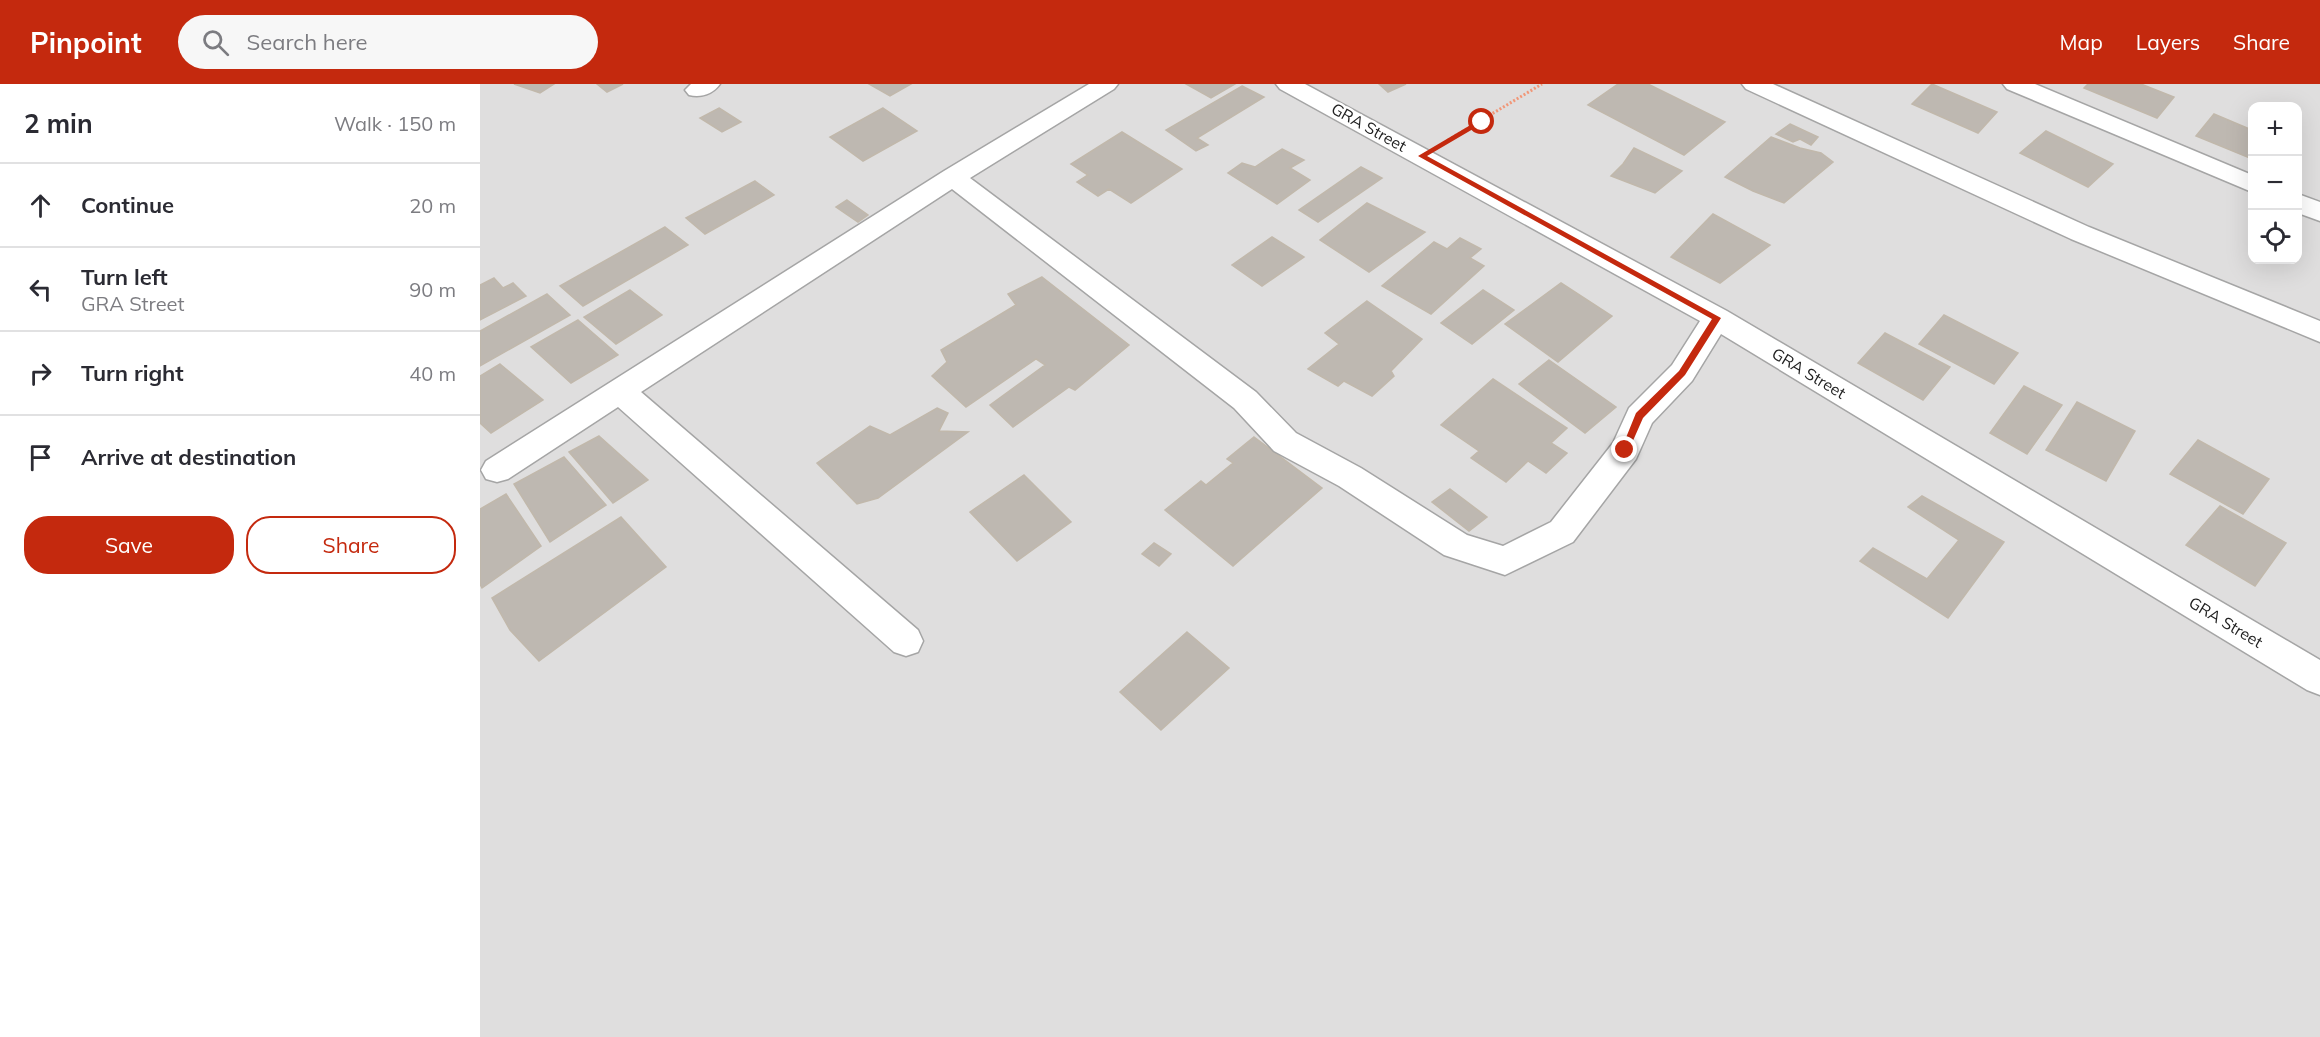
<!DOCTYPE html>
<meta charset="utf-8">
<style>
body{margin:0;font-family:Mulish,sans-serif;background:#f7f7f7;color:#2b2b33}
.controls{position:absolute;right:18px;top:18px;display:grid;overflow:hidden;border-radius:12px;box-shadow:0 6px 24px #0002}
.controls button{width:54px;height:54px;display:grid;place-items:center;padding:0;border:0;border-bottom:2px solid #e1e1e2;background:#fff;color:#2b2b33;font:30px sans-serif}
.stop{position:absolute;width:18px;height:18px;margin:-14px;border:4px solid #c4290e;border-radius:50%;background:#fff}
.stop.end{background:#c4290e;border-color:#fff;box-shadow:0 2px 6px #0008}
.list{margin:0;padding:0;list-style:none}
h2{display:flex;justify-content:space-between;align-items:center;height:78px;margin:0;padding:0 24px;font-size:26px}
h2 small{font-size:20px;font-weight:400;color:#7c7c81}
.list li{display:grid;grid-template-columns:39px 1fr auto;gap:18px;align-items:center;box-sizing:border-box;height:84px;padding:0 24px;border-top:2px solid #e1e1e2}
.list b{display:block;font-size:22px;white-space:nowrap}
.list p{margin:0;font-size:20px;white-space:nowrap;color:#7c7c81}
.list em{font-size:20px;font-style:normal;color:#7c7c81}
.actions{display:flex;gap:12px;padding:18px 24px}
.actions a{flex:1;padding:14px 0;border:2px solid #c4290e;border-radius:24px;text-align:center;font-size:21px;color:#c4290e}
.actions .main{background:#c4290e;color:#fff}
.icon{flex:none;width:33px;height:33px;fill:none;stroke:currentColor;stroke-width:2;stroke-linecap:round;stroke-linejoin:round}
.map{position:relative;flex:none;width:1840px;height:953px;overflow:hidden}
header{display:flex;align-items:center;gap:36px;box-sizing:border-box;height:84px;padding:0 30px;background:#c4290e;color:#fff}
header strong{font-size:28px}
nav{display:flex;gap:33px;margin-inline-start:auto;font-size:21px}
.search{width:420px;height:54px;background:#f7f7f7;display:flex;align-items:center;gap:15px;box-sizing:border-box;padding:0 21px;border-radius:33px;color:#7c7c81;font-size:22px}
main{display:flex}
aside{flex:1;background:#fff}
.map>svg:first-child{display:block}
.residential{fill:#dfdede;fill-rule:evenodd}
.building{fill:#beb8b1;stroke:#c1b8ab;stroke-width:1.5}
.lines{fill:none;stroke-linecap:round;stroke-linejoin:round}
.minor-casing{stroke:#a5a5a5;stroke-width:3}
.path{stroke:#f19778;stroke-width:3;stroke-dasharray:2 2;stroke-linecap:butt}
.minor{fill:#fff;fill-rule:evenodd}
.route{fill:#c4290e}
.labels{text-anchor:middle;stroke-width:4.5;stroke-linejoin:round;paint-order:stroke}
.street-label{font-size:16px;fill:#212121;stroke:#fff}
</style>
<header>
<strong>Pinpoint</strong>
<div class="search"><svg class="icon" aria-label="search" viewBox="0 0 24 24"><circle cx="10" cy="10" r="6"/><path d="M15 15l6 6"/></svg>Search here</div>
<nav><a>Map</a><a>Layers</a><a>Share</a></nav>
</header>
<main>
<aside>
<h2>2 min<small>Walk · 150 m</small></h2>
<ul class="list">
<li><svg class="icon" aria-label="ahead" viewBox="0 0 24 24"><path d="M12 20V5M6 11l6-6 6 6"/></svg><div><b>Continue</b></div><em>20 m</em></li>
<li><svg class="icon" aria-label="left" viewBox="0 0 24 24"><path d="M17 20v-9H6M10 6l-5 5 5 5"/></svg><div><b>Turn left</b><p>GRA Street</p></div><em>90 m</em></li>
<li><svg class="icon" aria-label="right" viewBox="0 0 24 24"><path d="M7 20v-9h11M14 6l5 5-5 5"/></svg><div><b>Turn right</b></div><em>40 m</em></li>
<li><svg class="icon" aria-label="arrive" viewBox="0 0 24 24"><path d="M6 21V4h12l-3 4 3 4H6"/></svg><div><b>Arrive at destination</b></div></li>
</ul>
<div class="actions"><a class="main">Save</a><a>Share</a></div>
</aside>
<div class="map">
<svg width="1840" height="953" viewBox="0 0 1840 953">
<rect width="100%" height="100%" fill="#f0efe8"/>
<path class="residential" d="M0,0h1840v953h-1840zM1772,22h46v154h-46z"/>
<path class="building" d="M34,0h40l-14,9z
M117,0h26l-16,8z
M389,0h42l-21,12z
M706,0h49l-24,14z
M899,0h27l-18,8z
M1138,0h30l77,38 -41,33 -96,-50z
M1452,0l65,28 -19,21 -66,-29z
M1608,0h53l33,13 -17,21 -73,-30z
M762,2l22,11 -67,41 11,7 -12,6 -30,-21z
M239,24l22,14 -19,10 -22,-14z
M403,24l34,23 -54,30 -33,-24z
M1734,30l38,16v29l-56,-23z
M1310,40l28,13 -7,8 -11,-6 -7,3 -17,-8z
M1566,47l67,33 -25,23 -68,-34z
M642,48l60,37 -51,34 -22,-14 -11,7 -21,-14 11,-7 -17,-11z
M1291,53l29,11 21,5 12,9 -49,41 -31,-12 -28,-14z
M1154,64l48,23 -27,22 -44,-17 12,-12z
M802,65l22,11 -14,8 20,12 -33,24 -49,-31 14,-10 13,4z
M881,83l21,11 -64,44 -19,-12z
M275,97l19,14 -69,39 -19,-16z
M367,116l21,15 -10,7 -22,-15z
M887,119l58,29 -56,40 -49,-32z
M1233,130l57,31 -50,38 -49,-26z
M185,143l23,18 -105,61 -23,-20z
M792,153l32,20 -42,29 -30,-21z
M980,154l21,11 -11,9 14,8 -53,48 -49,-28 52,-44 13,7z
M562,193l87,68 -54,45 -6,-3 -56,40 -23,-22 55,-40 -9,-6 -70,48 -34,-31 15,-14 -6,-12 75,-45 -8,-11z
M14,194l9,10 10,-5 13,13 -46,24v-35z
M1081,199l51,33 -54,46 -53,-38z
M150,206l32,25 -46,29 -32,-27z
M1003,206l31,20 -42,34 -31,-21z
M67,210l23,21 -90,51v-35z
M887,217l55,38 -31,32 3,5 -22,20 -28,-15 -6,5 -30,-17 31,-25 -14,-11z
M1464,231l74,38 -24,31 -75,-40z
M98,236l40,35 -47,28 -40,-36z
M1405,249l65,34 -27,33 -65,-37z
M1069,276l67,47 -31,26 -66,-49z
M20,280l43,36 -52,33 -11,-10v-47z
M1013,295l74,49 -16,15 16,10 -21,20 -18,-12 -22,21 -35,-24 8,-7 -38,-26z
M1544,302l38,19 -35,49 -37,-21z
M1597,318l58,29 -29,50 -60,-31z
M457,324l11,5 -9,18 29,1 -90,66 -21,6 -40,-41 53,-37 20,9z
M119,352l49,44 -35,23 -44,-51z
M774,353l68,51 -89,78 -68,-56 36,-29 5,4 27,-22 -6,-4z
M1718,356l71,39 -26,35 -73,-40z
M84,373l42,48 -56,37 -36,-58z
M544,391l47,47 -54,39 -47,-49z
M970,405l37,28 -18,14 -37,-29z
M26,410l35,52 -59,42 -2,-4v-75z
M1442,412l82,46 -56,76 -88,-57 13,-13 54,31 32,-39 -51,-33z
M1740,422l66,37 -31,43 -69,-41z
M141,433l45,50 -127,94 -29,-31 -18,-32z
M674,459l17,11 -12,12 -17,-12z
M707,548l42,36 -68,62 -41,-38z"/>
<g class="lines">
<g class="minor-casing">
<path id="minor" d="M211,0h29c-7,10 -19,14 -31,11l-4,-5z
M609,0h29l-4,5 -144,89 286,214 40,41 65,35 106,67 36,11 48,-24 62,-79 16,-35 43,-43 28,-44 -420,-232 -4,-5h29l422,227 593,349v35l-13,-5 -586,-356 -29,47 -40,42 -16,36 -63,83 -68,33 -61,-20 -105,-69 -65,-35 -40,-43 -282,-219 -311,203 277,238 5,11 -5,11 -12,4 -12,-4 -276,-245 -110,72 -11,3 -11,-3 -5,-9 5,-9 458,-290z
M1262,0h31l316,143 231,94v21l-249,-103 -325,-150z
M1523,0h32l217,91v17l-245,-103z
M1818,110l22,8v19l-22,-8z"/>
</g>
<path class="path" d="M968,56l94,-56"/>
<use href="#minor" class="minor"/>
</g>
<path class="route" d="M999,36l6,2 -58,34 294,162 -36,57 -42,43 -15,34h-6l-1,-2 15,-37 43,-42 33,-52 -294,-163z"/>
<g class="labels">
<g class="street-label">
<text transform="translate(889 43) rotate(29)" y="6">GRA Street</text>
<text transform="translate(1329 289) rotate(31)" y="6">GRA Street</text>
<text transform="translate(1746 538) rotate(31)" y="6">GRA Street</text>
</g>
</g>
</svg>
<div class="controls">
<button>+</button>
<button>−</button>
<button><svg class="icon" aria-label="locate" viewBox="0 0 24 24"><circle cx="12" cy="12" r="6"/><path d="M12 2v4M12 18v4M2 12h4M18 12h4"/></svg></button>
</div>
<div class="stop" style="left:1002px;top:38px"></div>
<div class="stop end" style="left:1145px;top:366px"></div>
</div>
</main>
